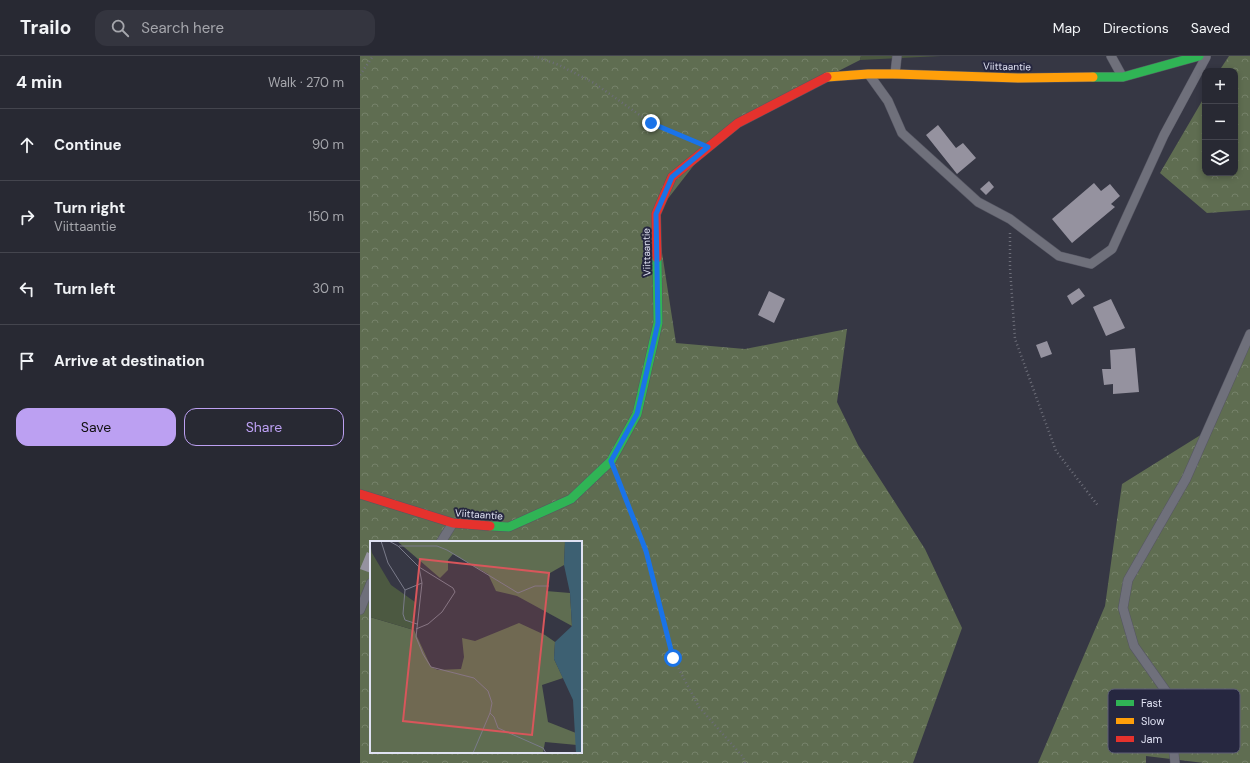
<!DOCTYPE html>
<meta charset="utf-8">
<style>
body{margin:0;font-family:"DM Sans",sans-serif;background:#34353f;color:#f1f3f6}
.controls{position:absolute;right:12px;top:12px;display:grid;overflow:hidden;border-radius:8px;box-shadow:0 2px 6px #0003}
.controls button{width:36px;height:36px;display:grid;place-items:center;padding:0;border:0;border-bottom:1px solid #44454e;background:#282933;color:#f1f3f6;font:20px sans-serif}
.stop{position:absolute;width:12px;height:12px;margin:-9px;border:3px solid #1a73e8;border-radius:50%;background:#fff}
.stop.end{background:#1a73e8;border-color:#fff;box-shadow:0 1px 4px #0008}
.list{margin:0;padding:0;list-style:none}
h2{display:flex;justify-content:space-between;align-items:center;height:52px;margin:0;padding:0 16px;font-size:17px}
h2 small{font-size:13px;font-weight:400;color:#a5a6ac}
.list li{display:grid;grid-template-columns:26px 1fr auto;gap:12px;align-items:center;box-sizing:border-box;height:72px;padding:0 16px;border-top:1px solid #44454e}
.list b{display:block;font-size:15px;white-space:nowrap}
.list p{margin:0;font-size:13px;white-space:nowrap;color:#a5a6ac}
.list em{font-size:13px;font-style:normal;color:#a5a6ac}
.actions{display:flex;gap:8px;padding:12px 16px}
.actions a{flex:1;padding:9px 0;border:1px solid #bca0f2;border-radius:12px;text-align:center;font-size:14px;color:#bca0f2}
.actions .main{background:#bca0f2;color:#111}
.icon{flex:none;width:22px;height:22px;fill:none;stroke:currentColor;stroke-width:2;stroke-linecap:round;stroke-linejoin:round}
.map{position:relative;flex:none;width:890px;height:707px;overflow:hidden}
header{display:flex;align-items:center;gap:24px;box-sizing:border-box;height:56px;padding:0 20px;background:#282933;border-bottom:1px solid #44454e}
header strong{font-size:19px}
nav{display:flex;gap:22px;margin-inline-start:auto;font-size:14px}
.search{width:280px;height:36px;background:#34353f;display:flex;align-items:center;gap:10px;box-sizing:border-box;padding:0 14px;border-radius:12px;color:#a5a6ac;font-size:15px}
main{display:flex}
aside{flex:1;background:#282933}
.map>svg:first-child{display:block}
.forest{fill:url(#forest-crowns);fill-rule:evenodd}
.pitch{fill:#4c5941}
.building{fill:#95929f}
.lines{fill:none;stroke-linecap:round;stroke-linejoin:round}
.lane-casing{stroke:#565663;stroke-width:10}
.fast-casing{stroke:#565663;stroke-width:10}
.slow-casing{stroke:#565663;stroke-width:10}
.jam-casing{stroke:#565663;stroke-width:10}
.path{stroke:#6d6e79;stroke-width:2.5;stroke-dasharray:1 3;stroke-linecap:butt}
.lane{stroke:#6f707b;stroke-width:9}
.fast{stroke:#30b455;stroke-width:9}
.slow{stroke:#ff9f0a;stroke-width:9}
.jam{stroke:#e5322d;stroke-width:9}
.route{stroke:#1a73e8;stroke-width:5}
.labels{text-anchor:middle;stroke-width:4;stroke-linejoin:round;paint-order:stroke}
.street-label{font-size:10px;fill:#e0e2f3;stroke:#262740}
.inset-road{fill:none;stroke:#7a7b8a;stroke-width:1}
.view{fill:#d8565b;fill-opacity:0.15;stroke:#d8565b;stroke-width:2}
.inset-edge{fill:none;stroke:#e0e2f3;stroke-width:2}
.key{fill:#262740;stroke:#5e5f76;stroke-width:1}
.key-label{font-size:11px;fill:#e0e2f3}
</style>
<header>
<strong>Trailo</strong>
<div class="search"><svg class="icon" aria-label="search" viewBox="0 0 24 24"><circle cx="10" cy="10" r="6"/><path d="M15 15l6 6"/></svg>Search here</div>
<nav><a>Map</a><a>Directions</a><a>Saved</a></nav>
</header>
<main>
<aside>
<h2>4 min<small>Walk · 270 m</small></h2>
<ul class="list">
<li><svg class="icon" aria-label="ahead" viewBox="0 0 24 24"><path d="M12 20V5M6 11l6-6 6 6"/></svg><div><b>Continue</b></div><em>90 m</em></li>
<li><svg class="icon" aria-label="right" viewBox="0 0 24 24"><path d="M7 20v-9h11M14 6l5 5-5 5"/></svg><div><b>Turn right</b><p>Viittaantie</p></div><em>150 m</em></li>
<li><svg class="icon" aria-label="left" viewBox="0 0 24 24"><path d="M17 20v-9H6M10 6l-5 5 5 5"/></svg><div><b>Turn left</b></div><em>30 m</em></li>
<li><svg class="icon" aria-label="arrive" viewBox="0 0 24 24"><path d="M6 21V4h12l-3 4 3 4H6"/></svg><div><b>Arrive at destination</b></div></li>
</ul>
<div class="actions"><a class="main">Save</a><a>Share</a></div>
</aside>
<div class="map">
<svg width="890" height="707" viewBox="0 0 890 707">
<defs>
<pattern id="forest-crowns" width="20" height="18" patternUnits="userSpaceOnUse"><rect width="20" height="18" fill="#5f6d51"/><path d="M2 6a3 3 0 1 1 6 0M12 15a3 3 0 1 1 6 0" fill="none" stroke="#76826a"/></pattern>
</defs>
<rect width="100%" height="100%" fill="#363744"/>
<path class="forest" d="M0,0h501l-1,4 -92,47 -60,40 -52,67 20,129 69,6 102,-20 -10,73 21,43 67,104 37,79 -49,135h-553zM11,486h210v210h-210z
M869,0h21v154l-43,3 -47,-40 45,-77v77h30v-102h-16z
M890,280v427h-46l-58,-7v7h-108l67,-157 17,-122 85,-53z"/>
<path class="pitch" d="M501,0h80l-81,4z"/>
<path class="building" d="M578,69l18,23 7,-5 13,15 -19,16 -31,-39z
M629,125l5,6 -8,8 -6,-6z
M734,127l7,8 9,-7 10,12 -9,8 4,3 -43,36 -20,-24z
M719,232l6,8 -13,9 -5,-9z
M409,235l16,8 -11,24 -16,-8z
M751,243l14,29 -19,8 -13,-29z
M687,285l5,13 -11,4 -5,-13z
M775,292l4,44 -26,2v-10l-9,1 -2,-16h9l-1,-19z
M7,496l4,2v19l-11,-4z"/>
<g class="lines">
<g class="lane-casing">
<path id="lane" d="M751,0l11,20
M535,18l2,-18
M510,20l18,25 14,32 76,69 32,17 49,37 32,8 21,-15 52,-114 42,-78
M81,486l12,-19
M0,554l11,-27
M815,707l-7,-69 -34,-48 -11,-38 5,-28 58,-101 64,-145"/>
</g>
<g class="fast-casing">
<path id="fast" d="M733,21h30l76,-21
M130,470l19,1 62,-28 40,-38 26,-47 21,-91 -1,-65"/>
</g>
<g class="slow-casing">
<path id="slow" d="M467,21l41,-3h27l124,4 74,-1"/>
</g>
<g class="jam-casing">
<path id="jam" d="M297,202l-1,-44 16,-37 66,-54 89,-46
M0,438l93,29 37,3"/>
</g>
<path class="path" d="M174,0l25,9 35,18 57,40 38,16
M0,19l13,-19
M650,177v35l5,71 41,112 43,56
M258,422l28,73 27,107 26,49 44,50 2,6"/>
<use href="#lane" class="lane"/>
<use href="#fast" class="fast"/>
<use href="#slow" class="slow"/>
<use href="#jam" class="jam"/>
</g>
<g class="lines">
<path class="route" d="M291,67l57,24 -36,30 -16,37 2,109 -21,91 -26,47 35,90 27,107"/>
</g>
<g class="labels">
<g class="street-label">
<text transform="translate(647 10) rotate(1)" y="4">Viittaantie</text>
<text transform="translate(286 196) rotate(-91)" y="4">Viittaantie</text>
<text transform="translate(119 458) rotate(4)" y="4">Viittaantie</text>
</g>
</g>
<g transform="translate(10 485)">
<rect width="212" height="212" fill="#363744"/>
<path d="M27,0h168l-1,24 -14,8 -4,18 24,2 2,33 -55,-30 -21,-5 -8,-17 -35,-20 -5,6v10l-8,8zM0,76l44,13 17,37 7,3 23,-1 3,-12 -2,-19 13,3 44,-18 26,12 10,7 -1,17 9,19 -21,7 6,37 28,11 1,12 -32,-3 -2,11h-173z" fill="#5f6d51"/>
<path d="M0,2l2,10 19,32 24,17 -1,28 -44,-13z" fill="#4c5941"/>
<path d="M195,0h17v212h-6l-3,-53 -19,-41 1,-17 17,-16 -2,-33 -6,-28z" fill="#3d6072"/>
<path class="inset-road" d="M11,0l7,22 17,27 -2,24 2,6 12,4M19,0l9,5 21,21 3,16 -6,54 7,17 8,13 43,11 14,13 4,12 -2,10 -17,40M29,5h38l10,4 71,43 17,-7h14M35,49l17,-7M46,88l12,-5 14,-12 13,-20 -2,-4 -34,-21M120,172l4,4 4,11 45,20 3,5"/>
<path class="view" d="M50,18l129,14 -17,162 -129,-14z"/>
<rect width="212" height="212" class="inset-edge"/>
</g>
<rect x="748" y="633" width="132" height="64" rx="6" class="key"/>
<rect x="756" y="644" width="18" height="6" fill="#30b455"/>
<rect x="756" y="662" width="18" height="6" fill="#ff9f0a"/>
<rect x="756" y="680" width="18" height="6" fill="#e5322d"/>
<g class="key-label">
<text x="781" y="651">Fast</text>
<text x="781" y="669">Slow</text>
<text x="781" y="687">Jam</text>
</g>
</svg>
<div class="controls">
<button>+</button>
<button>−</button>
<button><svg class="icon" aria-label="layers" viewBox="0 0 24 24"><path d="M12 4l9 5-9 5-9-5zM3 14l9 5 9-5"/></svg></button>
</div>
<div class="stop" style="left:313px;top:602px"></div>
<div class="stop end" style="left:291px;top:67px"></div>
</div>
</main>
